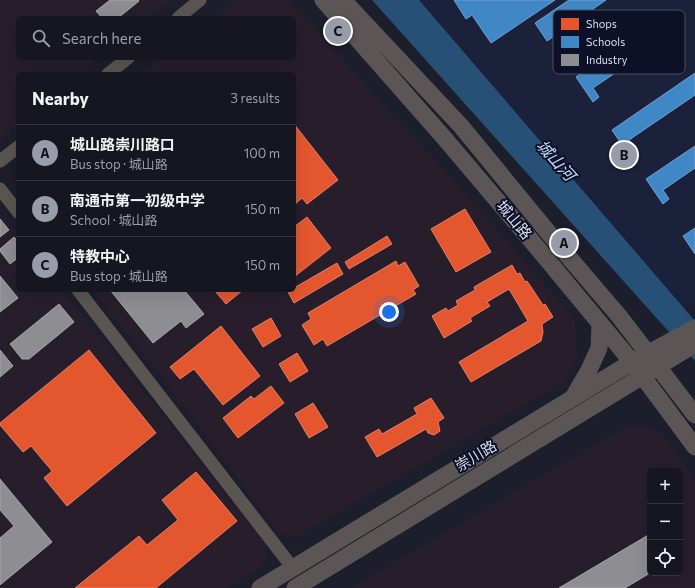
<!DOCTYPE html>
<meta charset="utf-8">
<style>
body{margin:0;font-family:Commissioner,"Noto Sans SC",sans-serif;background:#1e1f29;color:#f1f3f6}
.controls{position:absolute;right:12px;bottom:12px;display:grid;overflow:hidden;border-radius:6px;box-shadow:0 4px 16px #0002}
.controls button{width:36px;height:36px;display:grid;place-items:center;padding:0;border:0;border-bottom:1px solid #34353e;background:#151620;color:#f1f3f6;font:20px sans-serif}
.you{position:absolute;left:389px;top:312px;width:14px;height:14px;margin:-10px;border:3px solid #fff;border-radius:50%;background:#1a73e8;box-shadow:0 0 0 6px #1a73e833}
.badge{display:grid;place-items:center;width:26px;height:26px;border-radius:50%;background:#989baa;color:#111;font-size:13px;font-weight:700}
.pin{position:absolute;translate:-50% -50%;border:2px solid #fff;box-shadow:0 1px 4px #0006}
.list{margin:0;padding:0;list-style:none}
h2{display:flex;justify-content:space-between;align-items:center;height:52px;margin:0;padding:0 16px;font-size:17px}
h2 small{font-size:13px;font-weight:400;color:#9d9fa5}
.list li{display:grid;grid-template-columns:26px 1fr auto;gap:12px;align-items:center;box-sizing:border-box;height:56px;padding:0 16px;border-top:1px solid #34353e}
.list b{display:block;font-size:15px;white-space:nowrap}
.list p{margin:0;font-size:13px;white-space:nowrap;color:#9d9fa5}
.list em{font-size:13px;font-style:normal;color:#9d9fa5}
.icon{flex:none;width:22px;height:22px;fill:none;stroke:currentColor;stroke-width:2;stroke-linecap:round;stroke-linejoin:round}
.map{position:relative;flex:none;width:695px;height:588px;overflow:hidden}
.search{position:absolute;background:#151620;box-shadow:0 4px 16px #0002;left:16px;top:16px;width:280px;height:44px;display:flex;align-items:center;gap:10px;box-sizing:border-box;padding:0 14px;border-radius:6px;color:#9d9fa5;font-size:15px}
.panel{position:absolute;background:#151620;box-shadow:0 4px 16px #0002;left:16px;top:72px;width:280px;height:220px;border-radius:6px}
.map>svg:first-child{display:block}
.commercial{fill:#281e2b}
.industrial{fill:#271e2c;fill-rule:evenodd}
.built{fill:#1b203b}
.water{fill:#275077}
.shops{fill:#e4572e;stroke:#e18068}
.schools{fill:#3f88c5;stroke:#6ea2d2}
.industry{fill:#8d8d92;stroke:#a4a6ae}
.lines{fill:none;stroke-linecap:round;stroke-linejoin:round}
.minor{stroke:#5a5550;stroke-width:13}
.major{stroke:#5b5655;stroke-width:17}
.labels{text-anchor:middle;stroke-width:4;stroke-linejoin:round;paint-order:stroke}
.street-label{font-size:15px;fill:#dadfef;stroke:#0d1027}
.water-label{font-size:16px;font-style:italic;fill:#c8e2fd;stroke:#0d1027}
.key{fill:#0d1027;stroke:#4a4e63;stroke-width:1}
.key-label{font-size:11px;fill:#dadfef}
</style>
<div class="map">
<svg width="695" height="588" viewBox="0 0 695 588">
<rect width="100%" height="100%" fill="#1c1e2b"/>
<path class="commercial" d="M236,0h52l171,187 116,133 3,37 -13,24 -266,154h-11l-9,-2 -120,-160 70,-53 -22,-30h87v-216h-153l21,-16h132v-40h-82z
M98,335l167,208 3,15 -14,14 -27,16h-168l19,-45 -78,-99v-31z"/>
<path class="industrial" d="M0,0h173l-23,18h-132v40h82l-20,16h-62v50l-18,14z
M0,212l18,22v56h44l36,45 -98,78z
M92,290h115l22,30 -70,53z
M630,427h14l16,5 35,46v110h-344l269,-158zM650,471h30v102h-30z
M0,444l78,99 -19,45h-59z"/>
<path class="built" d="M419,0h276v303l-10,6z"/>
<path class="water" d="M372,0h47l276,321v40z"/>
<path class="shops" d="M294,124l44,56 -31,24 -5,-6 -8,7z
M465,209l26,43 -35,20 -25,-43z
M307,217l24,31 -37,29v-50z
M387,236l5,8 -43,25 -4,-7z
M396,261l2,5 7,-4 14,24 -6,4 3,4 -89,52 -4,-7 -9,6 -12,-20 9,-6 -3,-6z
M337,263l6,11 -49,29 -6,-11 6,-2v-2z
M512,265l5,9 3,-1 5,9 2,-1 16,24 2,-1 8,13 -11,7 1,8 -2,9 -70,41 -12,-20 69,-41 -19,-32 -22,13 3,4 -20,12 2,3 -28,17 -12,-22 14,-8 2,3 10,-6 -2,-4 19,-11 -1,-3z
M216,290h27l-17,14 -11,-13z
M271,318l10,18 -18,11 -11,-18z
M221,326l39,50 -37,29 -29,-36 -14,10 -10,-12z
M89,350l67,83 -89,73 -23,-28 8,-7 -21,-25 -8,6 -23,-27v-2z
M297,353l11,18 -18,11 -11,-18z
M271,386l13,17 -46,35 -15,-20 28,-22 3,3z
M431,398l13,20 -6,4 2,9 -6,4 -6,-2 -2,-4 -49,28 -12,-20 14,-8 3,5 35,-20 -3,-6z
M313,403l15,24 -19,11 -14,-24z
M196,472l41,49 -81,67h-81l64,-52 8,9 31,-25 -16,-20z"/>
<path class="schools" d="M454,0h101l-64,43 -19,-28 -6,4z
M569,0h37l-59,41 -12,-18z
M667,15l17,25 -7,4 -6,-9 -78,53 6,9 -6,5 -17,-25z
M695,73v22l-66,45 6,10 -7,4 -16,-24z
M695,146v22l-32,22 6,9 -6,5 -17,-25z
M695,228v26l-12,-18z"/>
<path class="industry" d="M110,0h28l1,1 -21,17h-16l-6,-7z
M0,219l9,11 -9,7z
M14,237l4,4v17l-8,6 -10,-13v-2z
M0,276l18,22 -18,14z
M110,290h74l20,24 -18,14 -5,-7 -28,22z
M59,304l15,18 -45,37h-7l-12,-15z
M0,350l13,16 -13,11z
M0,479l52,63 -52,43v-47l14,-12 -14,-16z
M650,534v39l-25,15h-66z"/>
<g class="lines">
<path class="minor" d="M178,18l22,-18
M108,74l20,-16
M0,161l18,-14
M0,189l18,23
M78,290l214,277"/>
<path class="major" d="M323,0l123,140 94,111 92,111 63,85
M343,0l118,126 100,122 58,68 76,99
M574,396l15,-26 10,-22 1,-24
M260,588l372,-226 63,-34
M295,588l400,-244"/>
</g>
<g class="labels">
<g class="street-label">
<text transform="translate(514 220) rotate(50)" y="5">城山路</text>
<text transform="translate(476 456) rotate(-31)" y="5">崇川路</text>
</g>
<g class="water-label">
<text transform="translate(556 160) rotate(48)" y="6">城山河</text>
</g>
</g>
<rect x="553" y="10" width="132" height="64" rx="6" class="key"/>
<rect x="561" y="18" width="18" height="12" fill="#e4572e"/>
<rect x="561" y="36" width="18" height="12" fill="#3f88c5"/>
<rect x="561" y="54" width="18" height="12" fill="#8d8d92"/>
<g class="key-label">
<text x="586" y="28">Shops</text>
<text x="586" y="46">Schools</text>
<text x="586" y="64">Industry</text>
</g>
</svg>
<div class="controls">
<button>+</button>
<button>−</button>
<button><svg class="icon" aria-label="locate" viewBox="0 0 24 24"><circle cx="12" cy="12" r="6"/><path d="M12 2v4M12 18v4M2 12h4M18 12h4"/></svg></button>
</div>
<div class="you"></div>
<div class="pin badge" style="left:564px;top:243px">A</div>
<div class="pin badge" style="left:624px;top:155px">B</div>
<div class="pin badge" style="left:338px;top:31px">C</div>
<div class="search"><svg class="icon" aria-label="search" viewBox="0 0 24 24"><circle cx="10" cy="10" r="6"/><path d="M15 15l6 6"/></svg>Search here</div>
<section class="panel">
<h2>Nearby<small>3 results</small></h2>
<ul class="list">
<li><span class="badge">A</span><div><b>城山路崇川路口</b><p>Bus stop · 城山路</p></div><em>100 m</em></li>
<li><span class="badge">B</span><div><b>南通市第一初级中学</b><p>School · 城山路</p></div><em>150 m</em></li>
<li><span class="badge">C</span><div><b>特教中心</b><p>Bus stop · 城山路</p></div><em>150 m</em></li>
</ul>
</section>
</div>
